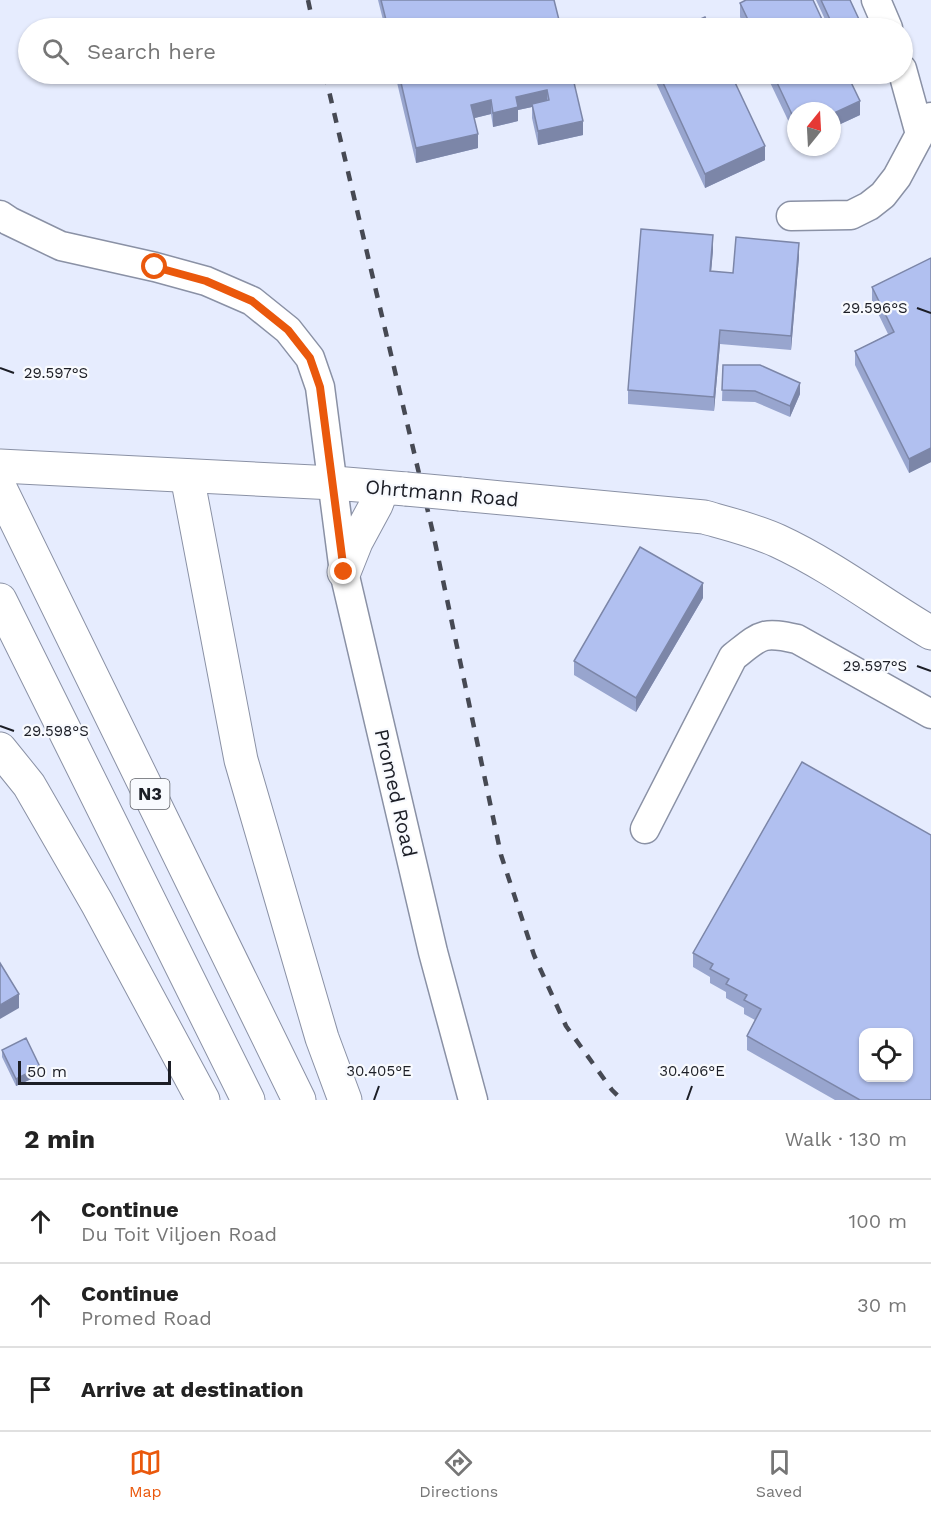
<!DOCTYPE html>
<meta charset="utf-8">
<style>
body{margin:0;font-family:"Work Sans",sans-serif;background:#f6f6f6;color:#222}
.controls{position:absolute;right:18px;bottom:18px;display:grid;overflow:hidden;border-radius:12px;box-shadow:0 2px 4px #0004}
.controls button{width:54px;height:54px;display:grid;place-items:center;padding:0;border:0;border-bottom:2px solid #e0e0e0;background:#fff;color:#222;font:30px sans-serif}
.compass{position:absolute;left:787px;top:102px;width:54px;height:54px;border-radius:50%;background:#fff;box-shadow:0 2px 4px #0004;rotate:18deg}
.scale{position:absolute;left:18px;bottom:15px;width:153px;box-sizing:border-box;padding-left:6px;border:3px solid #1c1e26;border-top:0;font-size:16px;line-height:21px;white-space:nowrap;color:#1c1e26;-webkit-text-stroke:4px #f8fafe;paint-order:stroke}
.stop{position:absolute;width:18px;height:18px;margin:-14px;border:4px solid #ea580c;border-radius:50%;background:#fff}
.stop.end{background:#ea580c;border-color:#fff;box-shadow:0 2px 6px #0008}
.list{margin:0;padding:0;list-style:none}
h2{display:flex;justify-content:space-between;align-items:center;height:78px;margin:0;padding:0 24px;font-size:26px}
h2 small{font-size:20px;font-weight:400;color:#767676}
.list li{display:grid;grid-template-columns:39px 1fr auto;gap:18px;align-items:center;box-sizing:border-box;height:84px;padding:0 24px;border-top:2px solid #e0e0e0}
.list b{display:block;font-size:22px;white-space:nowrap}
.list p{margin:0;font-size:20px;white-space:nowrap;color:#767676}
.list em{font-size:20px;font-style:normal;color:#767676}
.icon{flex:none;width:33px;height:33px;fill:none;stroke:currentColor;stroke-width:2;stroke-linecap:round;stroke-linejoin:round}
.map{position:relative;flex:none;width:931px;height:1100px;overflow:hidden}
.search{position:absolute;background:#fff;box-shadow:0 2px 4px #0004;left:18px;right:18px;top:18px;height:66px;display:flex;align-items:center;gap:15px;box-sizing:border-box;padding:0 21px;border-radius:33px;color:#767676;font-size:22px}
.sheet{height:330px;background:#fff}
nav{display:flex;justify-content:space-around;align-items:center;box-sizing:border-box;height:84px;border-top:2px solid #e0e0e0;background:#fff;font-size:16px;color:#767676}
nav a{display:grid;justify-items:center;gap:3px}
nav .on{color:#ea580c}
.map>svg:first-child{display:block}
.lines{fill:none;stroke-linecap:round;stroke-linejoin:round}
.minor-casing{stroke:#8a91a5;stroke-width:31}
.major-casing{stroke:#8a91a5;stroke-width:35}
.highway-casing{stroke:#8a91a5;stroke-width:35}
.minor{stroke:#fff;stroke-width:28}
.major{stroke:#fff;stroke-width:33}
.highway{stroke:#fff;stroke-width:33}
.rail{stroke:#464953;stroke-width:4.5;stroke-dasharray:10 10;stroke-linecap:butt}
.major-bridge-casing{stroke:#8a91a5;stroke-width:35;stroke-linecap:butt}
.major-bridge{stroke:#fff;stroke-width:33}
.wall{fill:#98a5ce}
.shaded-wall{fill:#7c86a8}
.building{fill:#b1c0f0;stroke:#7c86a8;stroke-width:1.5;fill-rule:evenodd}
.route{stroke:#ea580c;stroke-width:8}
.ticks{fill:none;stroke:#1c1e26;stroke-width:2}
.labels{text-anchor:middle;stroke-width:4.5;stroke-linejoin:round;paint-order:stroke}
.shield{fill:#f8fafe;stroke:#5e6067;stroke-width:1.5}
.shield-label{font-size:18px;font-weight:bold;fill:#1c1e26}
.street-label{font-size:20px;fill:#1c1e26;stroke:#f8fafe}
.ticks-label{font-size:15px;text-anchor:middle;fill:#1c1e26;stroke:#f8fafe;stroke-width:4.5;stroke-linejoin:round;paint-order:stroke}
</style>
<div class="map">
<svg width="931" height="1100" viewBox="0 0 931 1100">
<rect width="100%" height="100%" fill="#e6ecfe"/>
<g class="lines">
<g class="minor-casing">
<path id="minor" d="M876,0l12,28
M902,69l18,65
M0,215l9,6 52,25 94,21 51,14 46,20 36,29 22,28 10,29 24,185 89,380 40,148
M791,216l60,-1 18,-9 14,-11 14,-18 23,-43 11,-17
M645,829l88,-172c28,-22 28,-26 64,-18l134,75"/>
</g>
<g class="major-casing">
<path id="major" d="M0,466l334,17 72,6
M460,494l244,23c25,7 50,13 74,24 54,25 102,62 153,92
M344,572l12,-30 20,-37 7,-18"/>
</g>
<g class="highway-casing">
<path id="highway" d="M187,476l54,284 81,278 23,62
M0,488l299,612
M0,600l248,500
M0,749l29,36 68,118 106,197"/>
</g>
<use href="#minor" class="minor"/>
<use href="#major" class="major"/>
<use href="#highway" class="highway"/>
<path class="rail" d="M308,0l6,28
M325,74l108,459 68,322 33,100 32,71 46,64 10,10"/>
<g class="major-bridge-casing">
<path id="major-bridge" d="M406,489l54,5"/>
</g>
<use href="#major-bridge" class="major-bridge"/>
</g>
<path class="wall" d="M378,0h176l7,28h-176z
M816,0h34l13,28h-34z
M740,3l86,25h-81l-5,-11z
M395,74h177l11,61 -45,10 -6,-27v-11l-14,3v11l-25,6 -2,-13 -17,4 4,30 -62,15z
M652,74h79l34,86 -60,28z
M766,74h81l13,41 -28,13v-17h-36v26z
M713,250l-2,21 22,2 66,-16 -8,93 -71,-6 -6,67 -86,-7v-14z
M931,258v204l-22,11 -54,-108v-14l33,-17 -16,-33v-14z
M723,365l77,29 -10,23 -35,-15 -33,-1z
M703,598l-67,114 -62,-37v-14z
M802,762l129,338h-96l-88,-50v-14l8,-16 -11,-6v-6l-18,-10v-6l-16,-9v-6l-17,-10v-14z
M2,1050l38,25 -24,11 -14,-29z"/>
<path class="shaded-wall" d="M547,90v14h-15v3l-14,3v11l-25,6v-14l23,-16z
M491,100v14l-20,5v-14z
M860,101v14l-28,13v-14z
M583,121v14l-45,10v-14z
M478,134v14l-62,15v-15z
M765,146v14l-60,28v-14z
M713,235v15l-3,35v-14z
M799,243v14l-8,93v-14z
M720,330v14l-6,67v-14z
M800,383v11l-10,23v-11z
M931,448v14l-22,11v-14z
M703,583v15l-67,114v-14z
M19,994v14l-19,11v-14z
M40,1067v8l-24,11v-7z"/>
<path class="building" d="M381,0h173l7,28h-173z
M746,0h67l13,28h-74l-12,-25z
M821,0h29l13,28h-29z
M705,17l5,11h-30z
M399,74h173l11,47 -45,10 -6,-27 17,-4 -2,-10 -31,7 2,10 -25,6 -2,-13 -20,5 7,29 -62,14z
M659,74h72l34,72 -60,28z
M773,74h74l13,27 -28,13v-3h-36v12z
M641,229l72,6 -3,36 23,2 3,-36 63,6 -8,93 -71,-6 -6,67 -86,-7z
M931,258v190l-22,11 -54,-108 39,-19 -22,-45z
M723,365h37l40,18 -10,23 -35,-15 -33,-1z
M640,547l63,36 -67,115 -62,-37z
M802,762l129,73v265h-71l-113,-64 14,-27 -17,-9 3,-5 -21,-11 3,-5 -19,-10 3,-5 -20,-11zM864,1032h45v45h-45z
M0,963l19,31 -19,11z
M26,1038l14,29 -24,12 -14,-29z"/>
<g class="lines">
<path class="route" d="M155,267l51,14 46,20 36,29 22,28 10,29 24,185"/>
</g>
<path class="ticks" d="M917,308l14,5M0,368l14,5M917,666l14,5M0,726l14,5M374,1100l5,-14M687,1100l5,-14"/>
<g class="labels">
<rect class="shield" x="130.5" y="779" width="39" height="30" rx="4.5"/>
<g class="shield-label">
<text x="150" y="800">N3</text>
</g>
<g class="street-label">
<text transform="translate(442 493) rotate(5)" y="7">Ohrtmann Road</text>
<text transform="translate(396 793) rotate(77)" y="7">Promed Road</text>
</g>
</g>
<g class="ticks-label">
<text x="875" y="313">29.596°S</text>
<text x="56" y="378">29.597°S</text>
<text x="875" y="671">29.597°S</text>
<text x="56" y="736">29.598°S</text>
<text x="692" y="1076">30.406°E</text>
<text x="379" y="1076">30.405°E</text>
</g>
</svg>
<div class="controls">
<button><svg class="icon" aria-label="locate" viewBox="0 0 24 24"><circle cx="12" cy="12" r="6"/><path d="M12 2v4M12 18v4M2 12h4M18 12h4"/></svg></button>
</div>
<svg class="compass" viewBox="-18 -18 36 36"><path d="M0-13l5 13h-10z" fill="#e53935"/><path d="M0 13l5-13h-10z" fill="#767676"/></svg>
<div class="scale">50 m</div>
<div class="stop" style="left:155px;top:267px"></div>
<div class="stop end" style="left:344px;top:572px"></div>
<div class="search"><svg class="icon" aria-label="search" viewBox="0 0 24 24"><circle cx="10" cy="10" r="6"/><path d="M15 15l6 6"/></svg>Search here</div>
</div>
<section class="sheet">
<h2>2 min<small>Walk · 130 m</small></h2>
<ul class="list">
<li><svg class="icon" aria-label="ahead" viewBox="0 0 24 24"><path d="M12 20V5M6 11l6-6 6 6"/></svg><div><b>Continue</b><p>Du Toit Viljoen Road</p></div><em>100 m</em></li>
<li><svg class="icon" aria-label="ahead" viewBox="0 0 24 24"><path d="M12 20V5M6 11l6-6 6 6"/></svg><div><b>Continue</b><p>Promed Road</p></div><em>30 m</em></li>
<li><svg class="icon" aria-label="arrive" viewBox="0 0 24 24"><path d="M6 21V4h12l-3 4 3 4H6"/></svg><div><b>Arrive at destination</b></div></li>
</ul>
</section>
<nav>
<a class="on"><svg class="icon" aria-label="map" viewBox="0 0 24 24"><path d="M3 6l6-2 6 2 6-2v14l-6 2-6-2-6 2zM9 4v14M15 6v14"/></svg>Map</a>
<a><svg class="icon" aria-label="directions" viewBox="0 0 24 24"><path d="M12 3l9 9-9 9-9-9zM9 14v-3h6M13 9l2 2-2 2"/></svg>Directions</a>
<a><svg class="icon" aria-label="saved" viewBox="0 0 24 24"><path d="M7 4h10v16l-5-4-5 4z"/></svg>Saved</a>
</nav>
